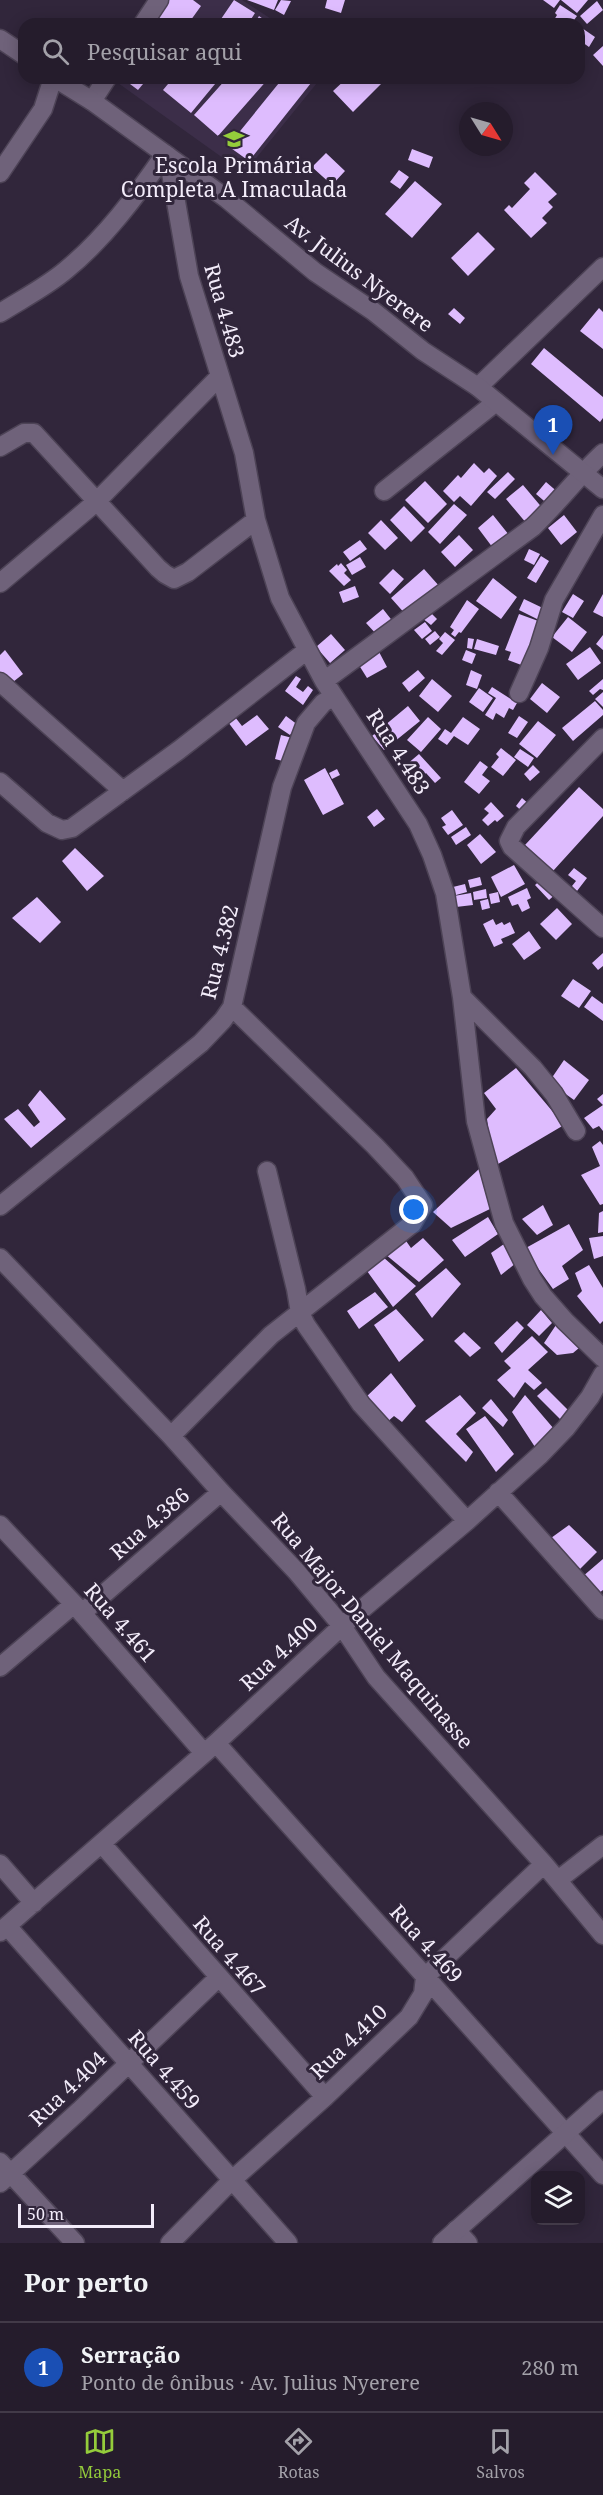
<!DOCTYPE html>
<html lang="pt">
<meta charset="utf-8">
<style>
body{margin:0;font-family:"Noto Serif",serif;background:#2d2534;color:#f1f3f6}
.controls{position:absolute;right:18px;bottom:18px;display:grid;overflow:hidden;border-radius:12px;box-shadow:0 3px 15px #0003}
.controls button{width:54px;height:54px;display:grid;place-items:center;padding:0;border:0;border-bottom:2px solid #423a48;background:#251c2c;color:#f1f3f6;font:30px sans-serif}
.compass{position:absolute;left:459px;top:102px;width:54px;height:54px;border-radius:50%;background:#251c2c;box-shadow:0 3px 15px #0003;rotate:127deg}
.scale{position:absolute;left:18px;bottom:15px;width:136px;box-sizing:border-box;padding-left:6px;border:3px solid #f3ecfa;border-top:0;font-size:16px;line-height:21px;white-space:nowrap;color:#f3ecfa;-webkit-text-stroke:4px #31263b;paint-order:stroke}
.you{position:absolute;left:414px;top:1210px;width:21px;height:21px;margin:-15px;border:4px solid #fff;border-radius:50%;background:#1a73e8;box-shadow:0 0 0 9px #1a73e833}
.badge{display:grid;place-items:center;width:39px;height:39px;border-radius:50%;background:#94cc3b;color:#fff;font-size:20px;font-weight:700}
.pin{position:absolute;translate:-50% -50px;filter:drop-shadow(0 2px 3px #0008)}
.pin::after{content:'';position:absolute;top:32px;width:21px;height:18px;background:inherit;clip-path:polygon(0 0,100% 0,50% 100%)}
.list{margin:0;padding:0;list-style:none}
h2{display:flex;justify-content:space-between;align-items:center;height:78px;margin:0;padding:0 24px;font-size:26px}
h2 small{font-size:20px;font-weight:400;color:#a3a1a9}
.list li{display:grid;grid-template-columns:39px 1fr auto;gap:18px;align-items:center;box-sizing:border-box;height:90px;padding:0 24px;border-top:2px solid #423a48}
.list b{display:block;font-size:22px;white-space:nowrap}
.list p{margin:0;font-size:20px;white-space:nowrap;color:#a3a1a9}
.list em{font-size:20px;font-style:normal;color:#a3a1a9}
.icon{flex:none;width:33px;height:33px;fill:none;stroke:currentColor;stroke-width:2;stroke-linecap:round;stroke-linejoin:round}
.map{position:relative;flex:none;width:603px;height:2243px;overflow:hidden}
.search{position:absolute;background:#251c2c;box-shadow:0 3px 15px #0003;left:18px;right:18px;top:18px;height:66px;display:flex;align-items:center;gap:15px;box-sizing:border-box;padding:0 21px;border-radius:18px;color:#a3a1a9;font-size:22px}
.sheet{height:168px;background:#251c2c}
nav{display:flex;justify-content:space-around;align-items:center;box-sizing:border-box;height:84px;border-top:2px solid #423a48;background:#251c2c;font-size:16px;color:#a3a1a9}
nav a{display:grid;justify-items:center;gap:3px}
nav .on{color:#94cc3b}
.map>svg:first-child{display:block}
.built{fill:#3c2e49}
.building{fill:#debcfe}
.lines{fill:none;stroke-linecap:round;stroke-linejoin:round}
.minor-casing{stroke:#4d4356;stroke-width:21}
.tertiary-casing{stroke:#4d4356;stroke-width:21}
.secondary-casing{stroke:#4d4356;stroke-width:21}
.minor{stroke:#6f627a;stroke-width:18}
.tertiary{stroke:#6f627a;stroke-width:18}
.secondary{stroke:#6f627a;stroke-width:18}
.labels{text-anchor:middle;stroke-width:6;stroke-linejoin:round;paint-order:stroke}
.poi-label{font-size:21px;fill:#f3ecfa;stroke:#31263b}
.street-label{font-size:21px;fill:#f3ecfa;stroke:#31263b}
</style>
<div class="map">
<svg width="603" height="2243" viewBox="0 0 603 2243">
<rect width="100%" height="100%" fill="#31263b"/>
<path class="built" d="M157,0h85l37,24h-139z
M111,78h210l-77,95z"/>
<path class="building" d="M164,0h29l8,6 -13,18h-41z
M234,0l21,13 -7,11h-20l-7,-5z
M247,0h31l-4,10z
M281,0l10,1 -7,14 -9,-5z
M327,0h18l-4,13 -16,-5z
M543,0h17l-6,8z
M561,0h27l-11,13z
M597,1l6,9 -16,14 -7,-8z
M560,5l17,11 -6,8h-12l-5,-4 3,-5 -2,-2z
M259,16l11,8h-16z
M579,26l16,11 -6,10 -10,-7z
M603,46v20l-10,-11z
M122,78h26l-10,12z
M173,78h47l-29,35 -28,-23z
M227,78h42l-51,58 -24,-21z
M283,78h32l-66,83 -21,-15z
M347,78h30l5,5 -29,29 -20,-21z
M412,149l21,8 -4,11 -21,-8z
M326,153l19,18 -13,14 -20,-18z
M399,170l10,7 -9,12 -10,-7z
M535,172l22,22 -9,8 5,5 -11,11 5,5 -16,15 -27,-28 5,-5 3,3 18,-19 -6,-6z
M415,181l27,23 -30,34 -27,-24z
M478,232l17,17 -27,27 -17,-18z
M454,308l11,10 -5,6 -12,-10z
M599,308l4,4v37l-23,-18z
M544,348l59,49v21l-3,4 -69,-58z
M474,463l10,10 5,-5 8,8 -26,30 -11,-10 -6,6 -11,-11 15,-16 3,3z
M508,472l7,7 -20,20 -8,-7z
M425,481l22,23 -19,19 -23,-23z
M546,482l14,12 -10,12 -14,-12z
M523,485l21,25 -17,14 -21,-25z
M454,504l13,11 -27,29 -12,-12z
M404,506l21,22 -14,14 -21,-22z
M493,515l16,20 -16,13 -15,-20z
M564,515l13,17 -16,13 -13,-17z
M381,520l17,18 -13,12 -17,-17z
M459,535l14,15 -18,17 -14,-15z
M360,540l7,9 -17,12 -7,-9z
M529,549l11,5 -6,11 -10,-5z
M541,556l8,5 -13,22 -9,-5z
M360,557l6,10 -14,8 -6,-10z
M341,563l6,7 -3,3 7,7 -7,6 -15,-15 8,-7 1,2z
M393,569l11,10 -14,15 -11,-11z
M424,569l16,18 -33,29 -16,-18z
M493,578l24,19 -16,22 -25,-18z
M355,586l4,11 -16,6 -4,-11z
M573,594l11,7 -11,17 -11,-6z
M603,594v23l-10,-5z
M524,599l23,11 -6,11 -22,-11z
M467,600l12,9 -18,24 -2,-1 -4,5 -4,-3 3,-4 -4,-3z
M383,609l11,14 -16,13 -12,-13z
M429,611l8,8 -6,6 -9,-7z
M519,614l22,8 -17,44 -16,-6 3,-8 -6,-2z
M568,617l19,15 -15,20 -20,-15z
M425,622l7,9 -10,8 -8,-9z
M435,631l5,6 -10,8 -5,-6z
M445,632l10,8 -13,15 -6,-4 7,-8 -4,-4z
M331,634l14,16 -15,13 -14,-16z
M603,635v15l-7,-6z
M468,638l6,1 -2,10 -5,-1z
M477,639l22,7 -3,9 -22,-6z
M590,647l11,16 -23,17 -12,-16z
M5,650l18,24 -15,12 -8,-10v-21z
M378,650l9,17 -20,11 -10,-16z
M466,650l10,4 -4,10 -10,-4z
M418,670l7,8 -16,14 -7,-9z
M471,670l11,5 -5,14 -11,-4z
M296,676l5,3 -5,8 7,5 5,-6 5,4 -10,15 -18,-14z
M432,679l20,17 -14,16 -19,-16z
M603,679v11l-3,-1 -7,6 -4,-4z
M542,683l18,14 -13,16 -17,-14z
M492,687l25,16 -4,7 -4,-2 -5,10 -8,-5 -3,7 -8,-5 11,-17 -8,-5z
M479,688l14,10 -10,14 -14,-10z
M603,692v15l-8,-8z
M595,701l8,9v5l-30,26 -11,-13z
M408,706l12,15 -36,29 -12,-14z
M257,715l12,14 -23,17 -18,-24 7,-5 7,9z
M286,716l12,9 -8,10 -12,-8z
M519,716l9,6 -11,16 -9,-5z
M428,717l13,12 -20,23 -14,-12z
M463,717l17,12 -12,16 -14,-9 -7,9 -9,-6 7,-10 6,4z
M538,721l18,14 -19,23 -18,-14z
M281,735l15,4 -6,24 -15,-4z
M501,748l15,12 -13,16 -12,-9 8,-10 -3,-3z
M520,749l14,9 -6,9 -14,-10z
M419,754l22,24 -6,5 -9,-10 -7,6 -13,-14z
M480,761l8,6 -6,8 8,6 -11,13 -15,-12z
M533,765l7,7 -10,9 -6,-7z
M325,768l19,36 -21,11 -19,-35z
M337,769l3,6 -8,4 -3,-6z
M579,787l24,22v7l-50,55 -28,-26z
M522,798l10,9 -7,7 -9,-8z
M491,802l13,14 -7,6 -2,-2 -7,6 -6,-6 7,-7 -5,-4z
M377,809l8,10 -11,8 -7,-10z
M452,810l11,15 -15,10 -6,-8 4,-2 -5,-7z
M466,827l5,8 -15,10 -5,-8z
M480,834l16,18 -15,12 -14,-19z
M75,848l29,28 -17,15 -25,-30z
M514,865l11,19 -24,13 -10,-20z
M574,868l13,10 -10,13 -5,-5 4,-5 -8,-6z
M480,877l2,8 -12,3 -2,-8z
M544,877l14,15 -9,8 -14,-15z
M465,884l2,8 -11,3 -3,-8z
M527,888l4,10 -4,2 3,8 -8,4 -4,-8 -6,2 -4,-9z
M486,889l1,9 -13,2 -1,-8z
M498,892l2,10 -9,2 -2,-10z
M471,893l2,12 -17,2 -2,-11z
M37,897l24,25 -21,21 -28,-25z
M488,899l2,9 -8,2 -2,-9z
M557,908l15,16 -16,16 -16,-16z
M493,919l3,6 6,-3 2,3 6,-3 5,11 -14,6 2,4 -9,4 -11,-23z
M529,931l12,17 -17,12 -12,-16z
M603,953v13l-5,4 -6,-7z
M573,979l18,12 -12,17 -18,-12z
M592,996l11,8v17l-19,-14z
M564,1060l25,20 -15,20 -25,-18z
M516,1068l48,57 -66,39 -6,-8 -5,-37 9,-10 -12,-16z
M40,1090l26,29 -35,29 -27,-29 14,-10 16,18 6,-5 -12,-17z
M603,1094v37l-4,-5 -6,3 -9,-11 19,-13 -6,-6z
M600,1141l3,4v59l-3,1 -19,-30 19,-9 -8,-19z
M479,1169l11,40 -39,19 -18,-16z
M543,1205l10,20 -16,10 -15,-16z
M603,1211v21l-5,1 1,-20z
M488,1217l10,17 -33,23 -13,-17z
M569,1224l14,26 -21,16 7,13 -16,10 -29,-40z
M603,1236v20l-9,3 -5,-21z
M404,1238l7,10 12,-10 21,22 -25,22 -34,-28z
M504,1244l12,19 -15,12 -10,-22z
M383,1257l33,29 -23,21 -26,-36z
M589,1265l14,23v33l-3,3 -23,-28 5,-5 -7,-18z
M446,1268l15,16 -29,34 -17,-24z
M375,1292l13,15 -29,22 -12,-18z
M396,1309l28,31 -25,22 -25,-37z
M541,1310l11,13 -13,13 -12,-11z
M517,1321l7,7 -22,25 -8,-10z
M556,1325l23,23 -6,5 -16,2 -13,-12z
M464,1332l17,16 -11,9 -16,-16z
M532,1336l16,16 -20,18 14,13 -8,7 -9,-8 -11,16 -17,-18 14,-12 -7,-7z
M391,1373l25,33 -14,16 -8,-6 -8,7 -22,-24z
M546,1388l22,22 -7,10 -24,-24z
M460,1395l16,18 -20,21 17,18 -7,10 -41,-41z
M525,1395l29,34 -19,18 -23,-35z
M491,1399l17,21 -5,7 -21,-19z
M485,1416l29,38 -18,18 -30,-43z
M569,1525l28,27 -17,17 -29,-31z
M603,1559v31l-4,3 -17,-16z"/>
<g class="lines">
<g class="minor-casing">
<path id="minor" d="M143,24l16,-24
M92,101l15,-23
M168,156l21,120 55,177 12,67 24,78 44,83 94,143 14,31 13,38 17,104 14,124 28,102 28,56 11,17 22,25 38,37
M0,173l43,-64 10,-31
M0,313c22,-14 46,-26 66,-43 39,-32 71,-75 99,-116
M478,387l125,-120
M0,447l24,-14h10l124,135 7,6 9,5 14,-7 68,-52
M384,491l112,-89
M0,583l96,-81 123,-125
M324,681l209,-154c25,-24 45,-51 70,-74
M0,682l123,109
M519,693l20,-45 15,-48 49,-85
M603,738l-87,89 -7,14 3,6 91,81
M0,782l47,41 15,7 10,-2 107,-78 127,-99
M462,997l71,71 21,26 22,37
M267,1171l29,118 4,24 6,12 55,79 106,117
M0,1206l201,-163 22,-23 9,-13 50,-220 24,-64 17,-20 11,-7
M0,1258l171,178 50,56 75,79 46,55 34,51 168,187 59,71
M171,1436l100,-101 141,-111 11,-19 -18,-27 -30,-32 -143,-139
M498,1492l105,118
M0,1525l74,79 130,149
M82,1613l139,-121
M0,1667l74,-63
M216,1743l387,432
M102,1844l223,253
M0,1864l34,39
M558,1880l45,-35
M7,1926l281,317
M0,1932l216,-189 126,-117 125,-105 73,-66 26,-27 24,-31 13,-23
M0,2162l75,81
M0,2183l79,-72 139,-133
M456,2230l12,13
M170,2243l62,-63 93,-83 84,-80 14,-23 2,-17 119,-113"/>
</g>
<g class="tertiary-casing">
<path id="tertiary" d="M442,2243l161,-143"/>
</g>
<g class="secondary-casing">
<path id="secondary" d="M0,39l24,16
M55,78l37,23 135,98 88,73 58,39 50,40 55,36 125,102"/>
</g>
<use href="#minor" class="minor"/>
<use href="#tertiary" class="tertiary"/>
<use href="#secondary" class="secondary"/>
</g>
<defs>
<g id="school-bare" transform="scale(1.62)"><path d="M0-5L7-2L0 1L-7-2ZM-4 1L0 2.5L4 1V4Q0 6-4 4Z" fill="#94cc3b" stroke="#31263b" stroke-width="2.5" paint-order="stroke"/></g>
</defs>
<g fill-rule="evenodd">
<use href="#school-bare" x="234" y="139"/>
</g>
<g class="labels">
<g class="poi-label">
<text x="234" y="173">Escola Primária<tspan x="234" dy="24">Completa A Imaculada</tspan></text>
</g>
<g class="street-label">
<text transform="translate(359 274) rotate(37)" y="7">Av. Julius Nyerere</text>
<text transform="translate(224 311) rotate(74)" y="7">Rua 4.483</text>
<text transform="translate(398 752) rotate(57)" y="7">Rua 4.483</text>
<text transform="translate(220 952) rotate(-76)" y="7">Rua 4.382</text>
<text transform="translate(150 1524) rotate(-41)" y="7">Rua 4.386</text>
<text transform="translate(120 1623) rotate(49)" y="7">Rua 4.461</text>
<text transform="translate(372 1631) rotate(50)" y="7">Rua Major Daniel Maquinasse</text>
<text transform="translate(279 1654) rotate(-43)" y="7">Rua 4.400</text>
<text transform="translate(426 1944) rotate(48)" y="7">Rua 4.469</text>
<text transform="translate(229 1956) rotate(49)" y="7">Rua 4.467</text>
<text transform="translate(349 2042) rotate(-44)" y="7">Rua 4.410</text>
<text transform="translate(164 2070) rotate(49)" y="7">Rua 4.459</text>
<text transform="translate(68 2089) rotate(-44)" y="7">Rua 4.404</text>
</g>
</g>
</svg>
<div class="controls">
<button><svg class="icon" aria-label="layers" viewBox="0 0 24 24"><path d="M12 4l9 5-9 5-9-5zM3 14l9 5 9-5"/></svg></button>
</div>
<svg class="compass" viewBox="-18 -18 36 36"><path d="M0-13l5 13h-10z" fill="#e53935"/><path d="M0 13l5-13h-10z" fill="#a3a1a9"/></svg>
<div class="scale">50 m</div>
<div class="you"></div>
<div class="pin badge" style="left:553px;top:455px;background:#1a4fb4">1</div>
<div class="search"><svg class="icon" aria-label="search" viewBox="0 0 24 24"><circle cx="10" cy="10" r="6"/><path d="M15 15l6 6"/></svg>Pesquisar aqui</div>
</div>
<section class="sheet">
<h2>Por perto<small></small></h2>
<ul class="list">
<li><span class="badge" style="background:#1a4fb4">1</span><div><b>Serração</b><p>Ponto de ônibus · Av. Julius Nyerere</p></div><em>280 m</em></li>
</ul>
</section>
<nav>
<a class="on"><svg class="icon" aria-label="map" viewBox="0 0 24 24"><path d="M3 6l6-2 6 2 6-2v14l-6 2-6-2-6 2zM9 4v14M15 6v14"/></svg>Mapa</a>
<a><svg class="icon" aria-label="directions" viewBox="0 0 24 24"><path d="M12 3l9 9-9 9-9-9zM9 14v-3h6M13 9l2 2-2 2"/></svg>Rotas</a>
<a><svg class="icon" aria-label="saved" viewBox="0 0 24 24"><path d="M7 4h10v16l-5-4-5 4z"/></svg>Salvos</a>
</nav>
